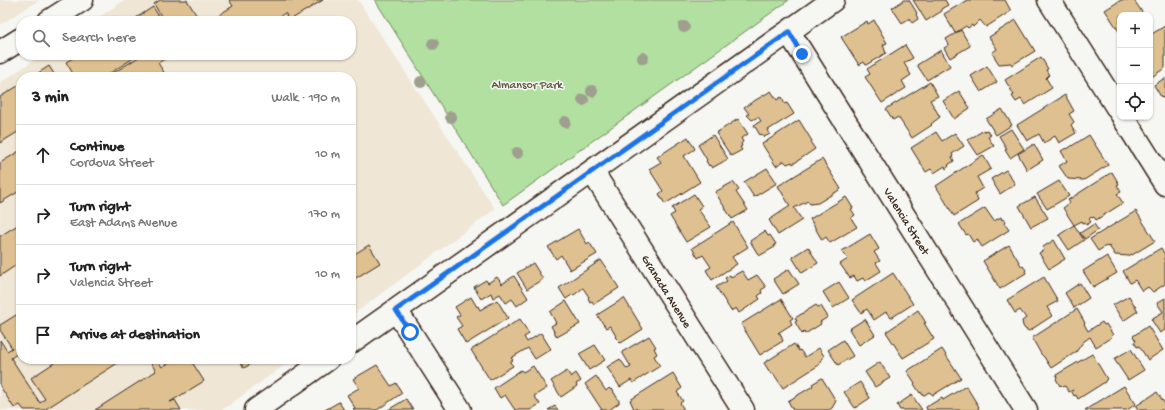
<!DOCTYPE html>
<meta charset="utf-8">
<style>
body{margin:0;font-family:"Gochi Hand",sans-serif;background:#f6f6f6;color:#222}
.controls{position:absolute;right:12px;top:12px;display:grid;overflow:hidden;border-radius:8px;box-shadow:0 1px 3px #0004}
.controls button{width:36px;height:36px;display:grid;place-items:center;padding:0;border:0;border-bottom:1px solid #e0e0e0;background:#fff;color:#222;font:20px sans-serif}
.stop{position:absolute;width:12px;height:12px;margin:-9px;border:3px solid #1a73e8;border-radius:50%;background:#fff}
.stop.end{background:#1a73e8;border-color:#fff;box-shadow:0 1px 4px #0008}
.list{margin:0;padding:0;list-style:none}
h2{display:flex;justify-content:space-between;align-items:center;height:52px;margin:0;padding:0 16px;font-size:17px}
h2 small{font-size:13px;font-weight:400;color:#767676}
.list li{display:grid;grid-template-columns:26px 1fr auto;gap:12px;align-items:center;box-sizing:border-box;height:60px;padding:0 16px;border-top:1px solid #e0e0e0}
.list b{display:block;font-size:15px;white-space:nowrap}
.list p{margin:0;font-size:13px;white-space:nowrap;color:#767676}
.list em{font-size:13px;font-style:normal;color:#767676}
.icon{flex:none;width:22px;height:22px;fill:none;stroke:currentColor;stroke-width:2;stroke-linecap:round;stroke-linejoin:round}
.map{position:relative;flex:none;width:1165px;height:410px;overflow:hidden}
.search{position:absolute;background:#fff;box-shadow:0 1px 3px #0004;left:16px;top:16px;width:340px;height:44px;display:flex;align-items:center;gap:10px;box-sizing:border-box;padding:0 14px;border-radius:16px;color:#767676;font-size:15px}
.panel{position:absolute;background:#fff;box-shadow:0 1px 3px #0004;left:16px;top:72px;width:340px;height:292px;border-radius:16px}
.map>svg:first-child{display:block}
.built{fill:#efe6d5}
.green{fill:#b1e0a0;stroke:#76855f}
.building{fill:#dec091;stroke:#3b2a1e}
.lines{fill:none;stroke-linecap:round;stroke-linejoin:round}
.minor-casing{stroke:#3b2a1e;stroke-width:25}
.minor{stroke:#f6f6f2;stroke-width:22}
.tree{fill:#9f9f8f}
.route{stroke:#1a73e8;stroke-width:5}
.labels{text-anchor:middle;stroke-width:3;stroke-linejoin:round;paint-order:stroke}
.park-label{font-size:12px;fill:#58583e;stroke:#f6f6f2}
.street-label{font-size:12px;fill:#3b2a1e;stroke:#f6f6f2}
</style>
<div class="map">
<svg width="1165" height="410" viewBox="0 0 1165 410">
<rect width="100%" height="100%" fill="#f6f6f2"/>
<filter id="ink" filterUnits="userSpaceOnUse"><feTurbulence type="fractalNoise" baseFrequency=".025" numOctaves="2"/><feDisplacementMap in="SourceGraphic" scale="8" xChannelSelector="R" yChannelSelector="G"/><feConvolveMatrix kernelMatrix="1 2 1 2 8 2 1 2 1" color-interpolation-filters="sRGB"/></filter>
<g filter="url(#ink)">
<path class="built" d="M0,0h39l-39,25z
M125,0h233l137,209 -144,107v-239h-330v282h272l-71,51h-222v-327l42,-28h309v-34h-258z"/>
<path class="green" d="M375,0h414l-286,205z"/>
<path class="building" d="M160,0h27l13,21h-36l-10,-17z
M229,0h94l-33,20v1h-12l9,-5 -2,-3 -12,8 -2,-2 -3,2h-35l-2,-4 -6,4h-16l24,-15z
M904,0h5l8,13 -1,1 2,5 -6,4 -2,-5 -8,5 -10,-15z
M913,0h32l3,5 -7,4 1,2 -16,10z
M967,0h38l6,11 -25,16 -6,-7 -7,7 -1,-2 -4,3 -2,-2 -11,7 -11,-19z
M1121,0h13l10,15h-24v18l-15,-23z
M153,7l9,14h-31z
M874,20l13,23 -4,2 3,8 -20,12 -2,-3 -5,3 -18,-28 26,-16 1,3z
M1016,20l19,31 -23,14 -1,-2 -12,1 -7,-11 5,-4 -8,-12z
M1165,26v42l-15,10v-43z
M961,30l9,16 -20,12 -6,-10 5,-3 -3,-6z
M905,45l8,13 -9,5 7,12 -9,6 4,7 -24,15 -17,-26 5,-3 -3,-5z
M941,50l9,16 -23,14 -10,-15z
M78,55h60l-34,22h-29l-9,-15z
M142,55h29l-13,8 9,14h-60z
M1041,57l7,12 -2,1 3,5 -3,3 6,10 -27,17 -4,-6 -5,3 -4,-6 2,-1 -9,-15z
M49,66l7,11h-24z
M987,66l10,16 -16,10 -10,-16z
M1165,78v22l-3,-4 -1,1 -7,-12z
M930,82l8,14 -8,4 10,17 -9,7 1,1 -20,13 -14,-21 -5,3 -7,-11z
M21,84v46l-21,13v-46z
M771,91l6,9 4,-3 4,7 2,-1 7,11 -26,16 2,4 -6,3 -2,-3 -2,1 -6,-10 7,-4 -3,-4 -6,3 -5,-5 2,-1 -5,-7z
M959,91l11,17 -16,11 -11,-18z
M1065,95l9,16 -5,3 5,8 -3,3 5,8 -17,10 -4,-7 -11,7 -5,-9 -12,7 -10,-16z
M1002,109l10,16 -16,10 -10,-16z
M738,119l10,15 -7,4 2,4 -2,2 1,2 -2,1 2,3 -11,6 -15,-23z
M799,120l13,21 -1,2 4,6 -22,15 -1,-2 -5,2 -3,-3 -8,5 -14,-22z
M1011,129l13,20 -14,9 -5,-8 2,-1 -8,-13z
M984,130v1l3,-1 4,5 -3,2 6,9 -16,9 -10,-15z
M936,132l6,9 13,-8 9,13 -12,8 1,2 -1,1 2,4 -6,4 1,1 -3,3 -1,-3 -11,7 -3,-4 -5,3 -15,-24z
M713,135l15,24 -16,9 -2,-3 -1,1 -3,-5 1,-1 -9,-15z
M1089,135l19,30 -24,15 -16,-1 -9,-13 8,-5 -6,-10 5,-3 1,1z
M688,137l7,12 -11,7 16,26 -35,22 -6,-10 4,-3 -14,-22 12,-7 -4,-5z
M1034,144l9,16 -16,10 -9,-16z
M21,150v40l-21,13v-40z
M983,155l8,14 -14,8 6,11 -8,5 3,8 -24,15 -18,-30z
M822,159l19,30 -23,14 -8,1 -2,-3 -14,7 8,12 -24,15 -9,-15 21,-14 -12,-20z
M767,168l10,15 -23,14 -10,-15z
M1006,170l9,14 -15,10 -9,-15z
M1112,172l7,12 -2,1 4,7 -4,2 6,9 -27,17 -2,-3 -2,1 -1,-1 -2,2 2,3 -5,3 -1,-3 -2,1 -1,-2 -8,4 -11,-17 7,-5 -2,-3z
M1059,181l10,15 -22,13 -10,-15z
M733,182l6,8 -3,2 12,18 -16,9 -17,-27z
M694,194l8,12 -4,3 13,18 -25,15 -16,-26 5,-3 -3,-5z
M846,197l7,11 -2,1 4,6 -4,3 6,9 -27,16 -4,-6 -4,3 -12,-21z
M1035,197l13,21 -17,9 -12,-21z
M985,208l9,13 7,-4 1,3 2,-1 2,3 -2,1 5,7 -27,17 -5,-8 -4,3 -5,-8 -2,1 -7,-11z
M1136,211l19,30 -23,14 -1,-1 -2,2 -14,-1 -6,-9 -2,1 -1,-1 -8,5 -8,-12z
M733,222l15,25 -16,10 5,7 -25,16 -6,-10 5,-3 -8,-12 -5,3 -6,-10z
M21,223v39l-21,14v-40z
M1094,224l4,6 -13,9 -5,-6z
M1074,225l10,15 -15,10 -10,-15z
M578,229l9,15 2,-2 8,12 -27,16 -9,-15 -5,4 -8,-12z
M765,231l3,5 2,-1 6,9 -2,1 1,2 -16,9 -9,-15z
M870,234l9,15 -5,3 6,9 -4,2 5,8 -16,10 -2,-3 -6,3 -3,-5 -4,2 -10,-14 8,-5 -6,-8z
M1054,240l11,19 -16,10 -10,-16 5,-3 -1,-3z
M369,245l11,18 -29,18v-29l2,3z
M1009,245l13,22 1,-1 3,4 -1,1 1,2 -26,16 -17,-28z
M808,247l10,16 -16,10 -10,-16z
M1161,248l4,7v29l-12,8 -5,-5 -6,4 -7,-11 -5,3 -7,-12z
M1107,256l10,17 -24,14 -10,-16z
M601,260l18,28 -25,16 -2,-3 -2,1 -2,-4 1,-1 -6,-9 -9,7 -1,-1 -7,5 -7,-11z
M533,263l10,16 -16,10 -10,-16z
M789,269l10,15 -16,10 -10,-15z
M742,271l6,9 9,-5 9,12 -5,3 1,3 -4,3 2,3 -21,14 -3,-5 -5,3 -15,-24 11,-6 -2,-3 5,-3 1,2z
M893,273l20,31 -22,14 -5,-6 -12,8 -7,-11 -6,4 -9,-13z
M514,276l14,22 -11,8 -5,-7 -6,4 -6,-9 -7,4 -2,-5 -10,6 -7,-12 12,-7 2,3 9,-6 5,7z
M1044,277l14,24 -11,6 5,9 -23,15 -4,-2 -2,-3 -1,-5 4,-3 -6,-8 -5,3 -8,-13z
M839,282l10,16 -16,10 -10,-16z
M1080,283l9,15 -15,10 -9,-15z
M1129,296l9,15 -15,10 -10,-16z
M471,297l6,10 1,-1 2,4 17,-10 11,18 -42,26 -9,-15 5,-3 -6,-9 4,-2 -5,-8z
M624,298l19,31 -22,14 -6,-6 1,-1 -6,-10 -4,2 -9,-13z
M1165,298v32l-5,3 -9,-14 12,-7 -6,-9z
M781,299l12,19 -3,2 2,4 -14,9h2l3,8 -23,14 -19,-31z
M566,301l14,23 -23,13 -6,-11 5,-3 -6,-11z
M816,305l2,2 3,-1 7,11 -8,5 1,2 -16,10 -1,-2 -2,2 -7,-12 2,-1 -2,-3z
M1077,309l8,14 -1,1 4,7 14,-9 2,3 2,-1 7,11 -2,1 1,1 -16,10 -6,-10 -7,5 -7,10 -25,16 -7,-11 -3,-3 -9,-16z
M918,310l8,13h-2l10,16 -31,19 -17,-26z
M21,312v39l-10,7 29,45 5,-4 -14,-21 29,-19h64l-80,51h-20l-4,-5 -6,3 -14,-22v-46l7,11 5,-3 -12,-18v-5z
M520,319l9,15 -5,3 3,5 14,-9 10,16 -16,10 -7,-11 -17,10 2,2 -3,2 3,4 -23,14 -19,-30z
M865,319l10,16 -16,10 -10,-16z
M1148,326l15,24 -15,10 -9,-14 -2,1 -3,-5 2,-1 -3,-5z
M649,336l7,11 -2,1 3,6 -3,2 6,10 -27,17 -2,-3 -11,7 -13,-20 13,-8 7,10 4,-2 -9,-15z
M843,340l10,16 -15,9 -10,-15z
M794,344l5,7 1,-1 5,7 14,-9 5,8 -5,9 -36,23 -10,-15 -2,1 -7,-11z
M595,345l10,15 -16,10 -10,-16z
M942,349l19,29 -28,17 -4,-3 -6,4 -2,-4 -1,1 -6,-9 1,-1 -8,-12z
M1131,349l13,21 -16,10 -14,-21z
M1092,354l15,25 -2,2v1l-27,17 -2,-4 -2,1 -2,-4 1,-2 -4,2 -4,-6 -2,1 -2,-2 -1,1 -4,-7 1,-1 -1,-3z
M148,359h9l5,8 14,-8h14l14,22 -34,21 5,-2 6,10h-86l61,-39z
M238,359h21l-15,9z
M880,362l10,16 -15,9 -10,-15z
M377,365l14,21 5,-3 6,10 -25,17h-23l-1,-1 2,-1 -8,-13 12,-7 -6,-9z
M533,366l14,22 -13,8 6,8 -10,6h-15l-10,-15 -5,3 -6,-10 27,-18 2,2z
M567,371l4,6 5,-4 5,8 -5,3 1,2 -16,11 -10,-16z
M673,373l9,15 -5,4 6,9 -3,2 4,7h-47l-1,-2 -2,1 -4,-9z
M596,376l10,15 3,-3 2,2 1,-1 7,12v2l-10,7h-7l-17,-26z
M822,378l14,23 -4,7 -3,2h-36l-5,-9 25,-15 -1,-2z
M860,382l10,16 -15,10 -11,-16z
M966,386l13,21 -1,1 1,2h-52l-1,-3 16,-9 1,2z
M1124,386l12,18 -9,6h-42z
M1157,392l8,12v5l-2,1h-25l-2,-4z
M912,395l10,15h-22l-3,-5z
M406,399l7,11h-25z
M339,402l5,8h-19z
M555,406l3,4h-10z"/>
<g class="lines">
<g class="minor-casing">
<path id="minor" d="M1049,0l71,112
M49,21l33,-21
M789,32l237,378
M0,52l21,-13
M1123,117l42,67
M592,171l151,239
M396,310l64,100
M351,342l482,-342
M256,410l72,-51"/>
</g>
<use href="#minor" class="minor"/>
</g>
<g class="tree">
<circle cx="684" cy="27" r="6"/>
<circle cx="433" cy="44" r="6"/>
<circle cx="643" cy="58" r="6"/>
<circle cx="421" cy="82" r="6"/>
<circle cx="592" cy="91" r="6"/>
<circle cx="583" cy="100" r="6"/>
<circle cx="451" cy="117" r="6"/>
<circle cx="565" cy="122" r="6"/>
<circle cx="517" cy="153" r="6"/>
</g>
</g>
<g class="lines" filter="url(#ink)">
<path class="route" d="M410,332l-14,-22 393,-278 13,22"/>
</g>
<g class="labels">
<g class="park-label">
<text x="527" y="88">Almansor Park</text>
</g>
<g class="street-label">
<text transform="translate(907 221) rotate(58)" y="4">Valencia Street</text>
<text transform="translate(667 291) rotate(58)" y="4">Granada Avenue</text>
</g>
</g>
</svg>
<div class="controls">
<button>+</button>
<button>−</button>
<button><svg class="icon" aria-label="locate" viewBox="0 0 24 24"><circle cx="12" cy="12" r="6"/><path d="M12 2v4M12 18v4M2 12h4M18 12h4"/></svg></button>
</div>
<div class="stop" style="left:410px;top:332px"></div>
<div class="stop end" style="left:802px;top:54px"></div>
<div class="search"><svg class="icon" aria-label="search" viewBox="0 0 24 24"><circle cx="10" cy="10" r="6"/><path d="M15 15l6 6"/></svg>Search here</div>
<section class="panel">
<h2>3 min<small>Walk · 190 m</small></h2>
<ul class="list">
<li><svg class="icon" aria-label="ahead" viewBox="0 0 24 24"><path d="M12 20V5M6 11l6-6 6 6"/></svg><div><b>Continue</b><p>Cordova Street</p></div><em>10 m</em></li>
<li><svg class="icon" aria-label="right" viewBox="0 0 24 24"><path d="M7 20v-9h11M14 6l5 5-5 5"/></svg><div><b>Turn right</b><p>East Adams Avenue</p></div><em>170 m</em></li>
<li><svg class="icon" aria-label="right" viewBox="0 0 24 24"><path d="M7 20v-9h11M14 6l5 5-5 5"/></svg><div><b>Turn right</b><p>Valencia Street</p></div><em>10 m</em></li>
<li><svg class="icon" aria-label="arrive" viewBox="0 0 24 24"><path d="M6 21V4h12l-3 4 3 4H6"/></svg><div><b>Arrive at destination</b></div></li>
</ul>
</section>
</div>
